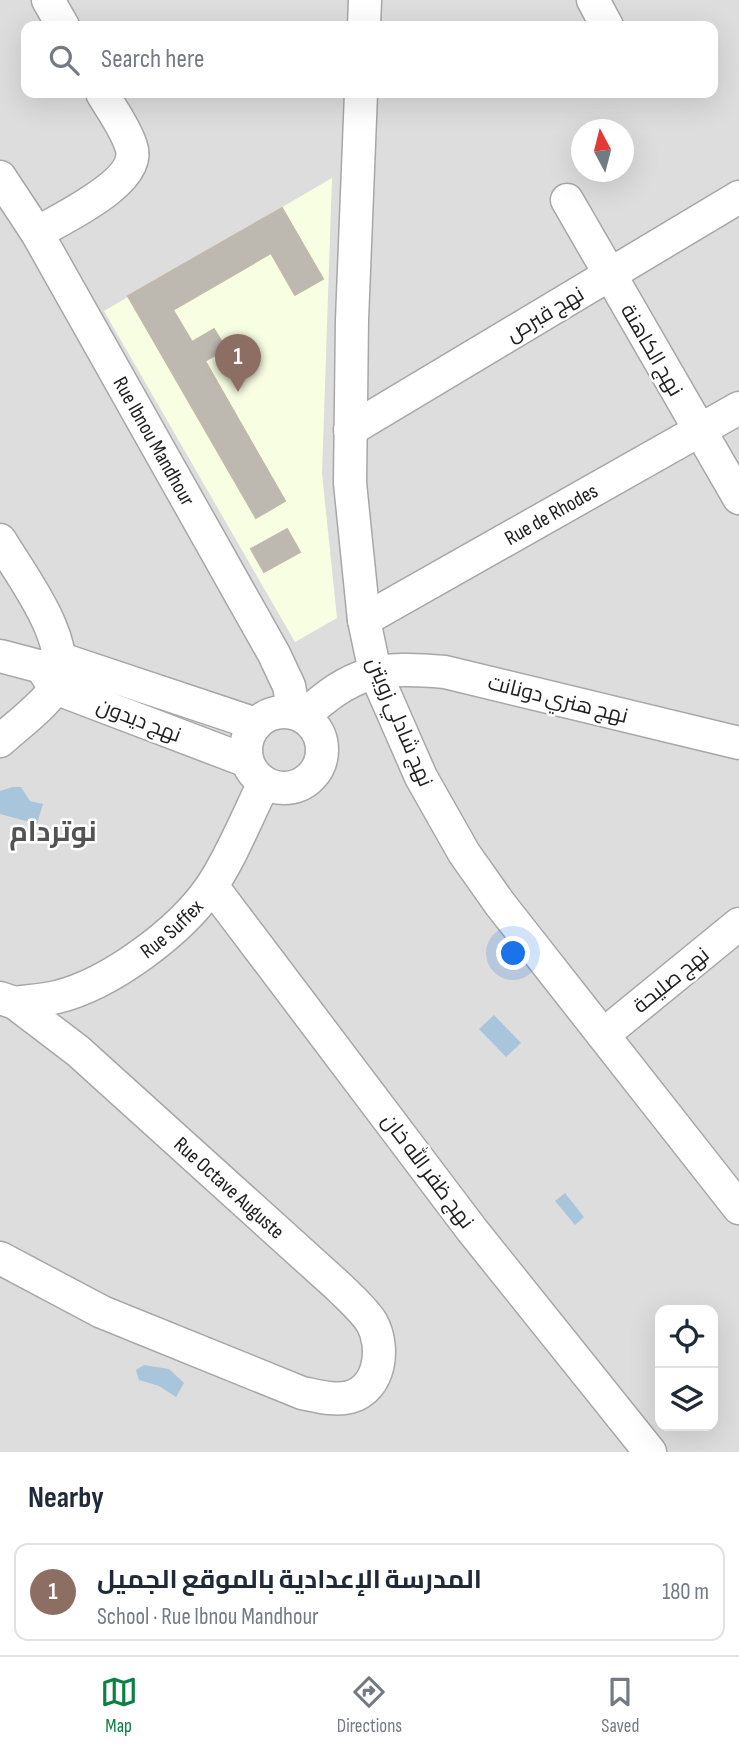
<!DOCTYPE html>
<meta charset="utf-8">
<style>
body{margin:0;font-family:"Sofia Sans Condensed",Cairo,sans-serif;background:#f2f2f3;color:#1f2937}
.controls{position:absolute;right:21px;bottom:21px;display:grid;overflow:hidden;border-radius:14px;box-shadow:0 7px 28px #0002}
.controls button{width:63px;height:63px;display:grid;place-items:center;padding:0;border:0;border-bottom:2px solid #e0e1e3;background:#fff;color:#1f2937;font:35px sans-serif}
.compass{position:absolute;left:571px;top:119px;width:63px;height:63px;border-radius:50%;background:#fff;box-shadow:0 7px 28px #0002;rotate:353deg}
.you{position:absolute;left:514px;top:954px;width:24px;height:24px;margin:-18px;border:5px solid #fff;border-radius:50%;background:#1a73e8;box-shadow:0 0 0 10px #1a73e833}
.badge{display:grid;place-items:center;width:46px;height:46px;border-radius:50%;background:#0b8043;color:#fff;font-size:23px;font-weight:700}
.pin{position:absolute;translate:-50% -58px;filter:drop-shadow(0 2px 4px #0008)}
.pin::after{content:'';position:absolute;top:37px;width:24px;height:21px;background:inherit;clip-path:polygon(0 0,100% 0,50% 100%)}
.list{margin:0;padding:0;list-style:none}
h2{display:flex;justify-content:space-between;align-items:center;height:91px;margin:0;padding:0 28px;font-size:30px}
h2 small{font-size:23px;font-weight:400;color:#747a83}
.list li{display:grid;grid-template-columns:46px 1fr auto;gap:21px;align-items:center;box-sizing:border-box;height:98px;margin:0 14px 14px;padding:0 14px;border:2px solid #e0e1e3;border-radius:14px}
.list b{display:block;font-size:26px;white-space:nowrap}
.list p{margin:0;font-size:23px;white-space:nowrap;color:#747a83}
.list em{font-size:23px;font-style:normal;color:#747a83}
.icon{flex:none;width:38px;height:38px;fill:none;stroke:currentColor;stroke-width:2;stroke-linecap:round;stroke-linejoin:round}
.map{position:relative;flex:none;width:739px;height:1452px;overflow:hidden}
.search{position:absolute;background:#fff;box-shadow:0 7px 28px #0002;left:21px;right:21px;top:21px;height:77px;display:flex;align-items:center;gap:18px;box-sizing:border-box;padding:0 24px;border-radius:14px;color:#747a83;font-size:26px}
.sheet{height:203px;background:#fff}
nav{display:flex;justify-content:space-around;align-items:center;box-sizing:border-box;height:98px;border-top:2px solid #e0e1e3;background:#fff;font-size:19px;color:#747a83}
nav a{display:grid;justify-items:center;gap:4px}
nav .on{color:#0b8043}
.map>svg:first-child{display:block}
.residential{fill:#dedddd;fill-rule:evenodd}
.education{fill:#f8fee2}
.water{fill:#a9c5dc}
.building{fill:#bdb8b0;stroke:#c1b9aa;stroke-width:2}
.lines{fill:none;stroke-linecap:round;stroke-linejoin:round}
.minor-casing{stroke:#a7a7a7;stroke-width:35}
.minor{stroke:#fff;stroke-width:32}
.labels{text-anchor:middle;stroke-width:5;stroke-linejoin:round;paint-order:stroke}
.street-label{font-size:21px;fill:#202020;stroke:#fff}
.district-label{font-size:28px;font-weight:bold;fill:#535353;stroke:#fff}
</style>
<div class="map">
<svg width="739" height="1452" viewBox="0 0 739 1452">
<rect width="100%" height="100%" fill="#f0efe7"/>
<path class="residential" d="M0,0h739v1452h-739zM26,26h687v67h-687zM582,130h42v42h-42zM660,1310h53v116h-53z"/>
<path class="education" d="M332,178l-10,295 15,145 -42,24 -191,-331z"/>
<path class="water" d="M13,787h8l9,14 13,3 -6,20 -37,-10v-23z
M494,1015l27,28 -15,14 -27,-28z
M565,1193l19,24 -9,8 -20,-24z
M144,1365l25,4 15,14 -8,14 -17,-11 -20,-6 -3,-10z"/>
<path class="building" d="M282,208l41,71 -28,16 -24,-42 -98,57 19,32 22,-13 12,20 -21,12 80,140 -29,17 -128,-222z
M287,529l13,23 -36,20 -13,-23z"/>
<g class="lines">
<g class="minor-casing">
<g id="minor">
<path d="M48,0l15,26"/>
<path d="M593,0l14,26"/>
<path d="M364,26l1,-26"/>
<path d="M361,93l-9,227 -2,163 14,137 11,52 46,105 43,76 36,51 239,304"/>
<path id="s1" d="M0,177l37,56 237,421 15,32 5,27"/>
<path d="M567,200l172,298"/>
<path d="M37,233c25,-15 107,-52 94,-87 -6,-19 -20,-37 -29,-53"/>
<path d="M350,430l389,-233"/>
<path d="M0,540c22,37 76,105 55,148 -9,16 -41,40 -55,53"/>
<path id="s2" d="M364,620l375,-212"/>
<path d="M0,656l42,11 19,-8 195,65"/>
<path d="M44,671l11,17 192,73"/>
<circle cx="284" cy="750" r="38"/>
<path d="M303,717c50,-46 75,-51 142,-45l294,71"/>
<path d="M212,886l260,344 178,222"/>
<path id="s3" d="M0,998l15,5 63,48 261,236c11,11 25,23 33,36 13,24 9,65 -22,74 -16,4 -32,-1 -48,-4l-200,-81 -102,-54"/>
<path id="s4" d="M15,1003c14,-2 28,-3 42,-6 53,-13 123,-65 154,-110 21,-31 36,-70 53,-104"/>
<path d="M603,1035l136,-111"/>
</g>
</g>
<use href="#minor" class="minor"/>
</g>
<g class="labels">
<g class="street-label">
<text transform="translate(545 314) rotate(-31)" y="7">نهج قبرص</text>
<text transform="translate(652 350) rotate(60)" y="7">نهج الكاهنة</text>
<text dy="7" stroke="none"><textPath href="#s1" startOffset="306">Rue Ibnou Mandhour</textPath></text>
<text dy="7" stroke="none"><textPath href="#s2" startOffset="215">Rue de Rhodes</textPath></text>
<text transform="translate(558 699) rotate(14)" y="7">نهج هنري دونانت</text>
<text transform="translate(139 720) rotate(21)" y="7">نهج ديدون</text>
<text transform="translate(400 722) rotate(67)" y="7">نهج شادلي زويتن</text>
<text dy="7" stroke="none"><textPath href="#s4" startOffset="177">Rue Suffex</textPath></text>
<text transform="translate(671 980) rotate(-39)" y="7">نهج صليحة</text>
<text transform="translate(428 1171) rotate(53)" y="7">نهج ظفر الله خان</text>
<text dy="7" stroke="none"><textPath href="#s3" startOffset="299">Rue Octave Auguste</textPath></text>
</g>
<g class="district-label">
<text x="53" y="841">نوتردام</text>
</g>
</g>
</svg>
<div class="controls">
<button><svg class="icon" aria-label="locate" viewBox="0 0 24 24"><circle cx="12" cy="12" r="6"/><path d="M12 2v4M12 18v4M2 12h4M18 12h4"/></svg></button>
<button><svg class="icon" aria-label="layers" viewBox="0 0 24 24"><path d="M12 4l9 5-9 5-9-5zM3 14l9 5 9-5"/></svg></button>
</div>
<svg class="compass" viewBox="-18 -18 36 36"><path d="M0-13l5 13h-10z" fill="#e53935"/><path d="M0 13l5-13h-10z" fill="#747a83"/></svg>
<div class="you"></div>
<div class="pin badge" style="left:238px;top:392px;background:#8d6e63">1</div>
<div class="search"><svg class="icon" aria-label="search" viewBox="0 0 24 24"><circle cx="10" cy="10" r="6"/><path d="M15 15l6 6"/></svg>Search here</div>
</div>
<section class="sheet">
<h2>Nearby<small></small></h2>
<ul class="list">
<li><span class="badge" style="background:#8d6e63">1</span><div><b>المدرسة الإعدادية بالموقع الجميل</b><p>School · Rue Ibnou Mandhour</p></div><em>180 m</em></li>
</ul>
</section>
<nav>
<a class="on"><svg class="icon" aria-label="map" viewBox="0 0 24 24"><path d="M3 6l6-2 6 2 6-2v14l-6 2-6-2-6 2zM9 4v14M15 6v14"/></svg>Map</a>
<a><svg class="icon" aria-label="directions" viewBox="0 0 24 24"><path d="M12 3l9 9-9 9-9-9zM9 14v-3h6M13 9l2 2-2 2"/></svg>Directions</a>
<a><svg class="icon" aria-label="saved" viewBox="0 0 24 24"><path d="M7 4h10v16l-5-4-5 4z"/></svg>Saved</a>
</nav>
